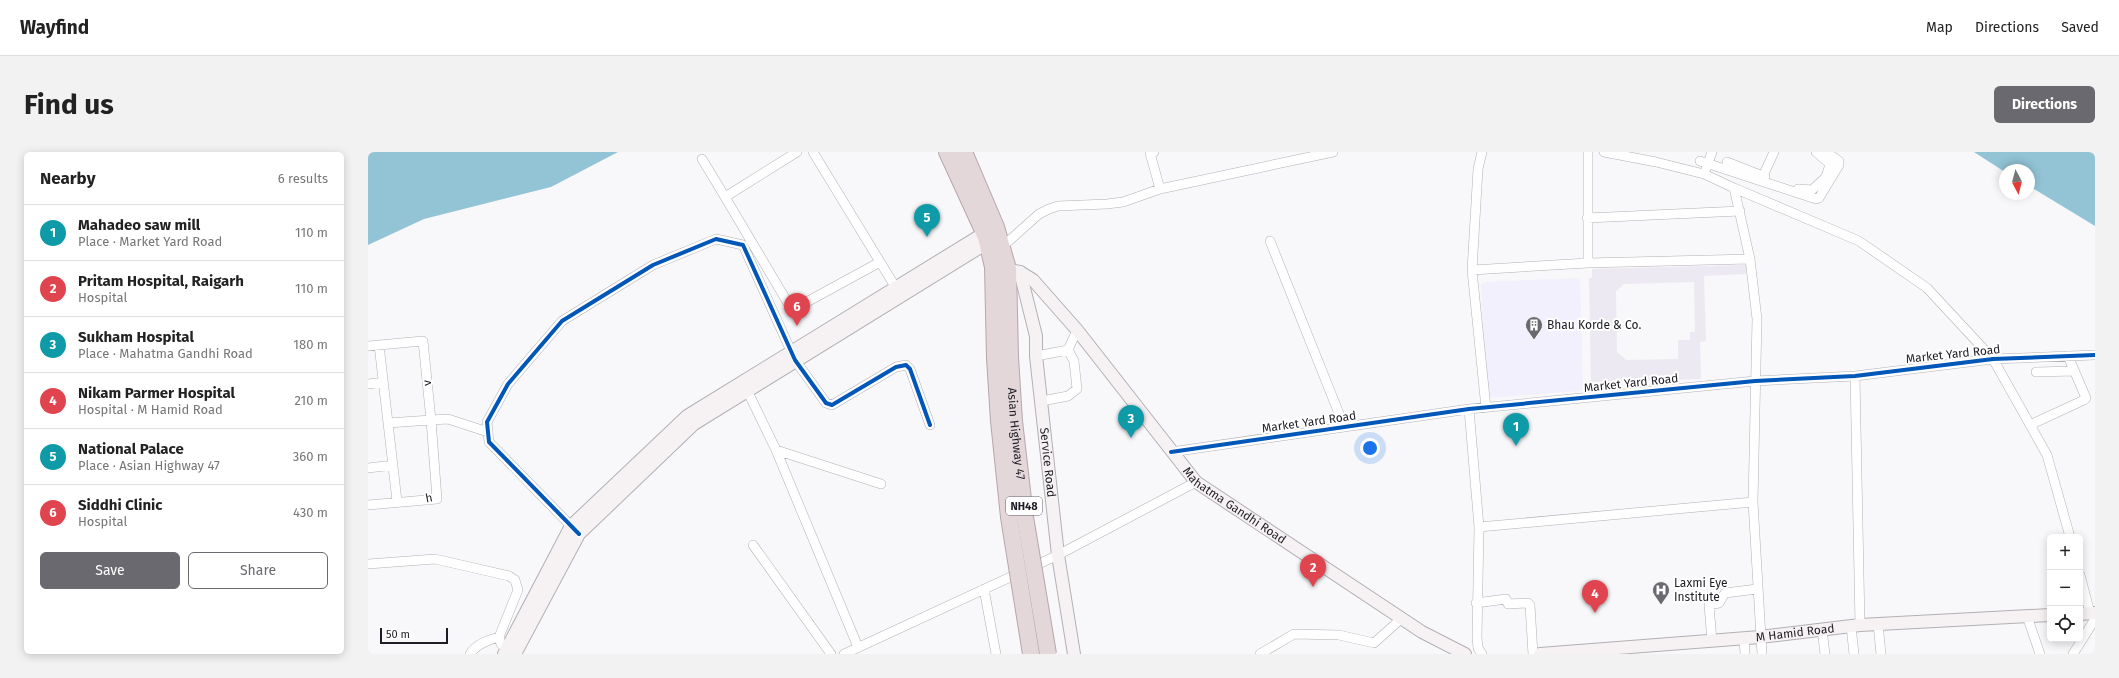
<!DOCTYPE html>
<meta charset="utf-8">
<style>
body{margin:0;font-family:"Fira Sans",sans-serif;background:#f2f2f2;color:#222}
.controls{position:absolute;right:12px;bottom:12px;display:grid;overflow:hidden;border-radius:6px;box-shadow:0 2px 10px #0003}
.controls button{width:36px;height:36px;display:grid;place-items:center;padding:0;border:0;border-bottom:1px solid #e0e0e0;background:#fff;color:#222;font:20px sans-serif}
.compass{position:absolute;left:1631px;top:12px;width:36px;height:36px;border-radius:50%;background:#fff;box-shadow:0 2px 10px #0003;rotate:173deg}
.scale{position:absolute;left:12px;bottom:10px;width:68px;box-sizing:border-box;padding-left:4px;border:2px solid #1f1c25;border-top:0;font-size:11px;line-height:14px;white-space:nowrap;color:#1f1c25;-webkit-text-stroke:3px #fff;paint-order:stroke}
.you{position:absolute;left:1002px;top:296px;width:14px;height:14px;margin:-10px;border:3px solid #fff;border-radius:50%;background:#1a73e8;box-shadow:0 0 0 6px #1a73e833}
.badge{display:grid;place-items:center;width:26px;height:26px;border-radius:50%;background:#6b6970;color:#fff;font-size:13px;font-weight:700}
.pin{position:absolute;translate:-50% -33px;filter:drop-shadow(0 1px 2px #0008)}
.pin::after{content:'';position:absolute;top:21px;width:14px;height:12px;background:inherit;clip-path:polygon(0 0,100% 0,50% 100%)}
.list{margin:0;padding:0;list-style:none}
h2{display:flex;justify-content:space-between;align-items:center;height:52px;margin:0;padding:0 16px;font-size:17px}
h2 small{font-size:13px;font-weight:400;color:#767676}
.list li{display:grid;grid-template-columns:26px 1fr auto;gap:12px;align-items:center;box-sizing:border-box;height:56px;padding:0 16px;border-top:1px solid #e0e0e0}
.list b{display:block;font-size:15px;white-space:nowrap}
.list p{margin:0;font-size:13px;white-space:nowrap;color:#767676}
.list em{font-size:13px;font-style:normal;color:#767676}
.actions{display:flex;gap:8px;padding:12px 16px}
.actions a{flex:1;padding:9px 0;border:1px solid #6b6970;border-radius:6px;text-align:center;font-size:14px;color:#6b6970}
.actions .main{background:#6b6970;color:#fff}
.icon{flex:none;width:22px;height:22px;fill:none;stroke:currentColor;stroke-width:2;stroke-linecap:round;stroke-linejoin:round}
.map{position:relative;flex:none;width:1727px;height:502px;overflow:hidden;border-radius:6px}
header{display:flex;align-items:center;gap:24px;box-sizing:border-box;height:56px;padding:0 20px;background:#fff;border-bottom:1px solid #e0e0e0}
header strong{font-size:19px}
nav{display:flex;gap:22px;margin-inline-start:auto;font-size:14px}
.intro{display:flex;align-items:center;justify-content:space-between;box-sizing:border-box;height:96px;padding:0 24px}
h1{margin:0;font-size:28px}
.button{padding:10px 18px;border-radius:6px;background:#6b6970;color:#fff;font-size:14px;font-weight:700}
main{display:flex;gap:24px;padding:0 24px}
aside{flex:1;background:#fff;border-radius:6px;box-shadow:0 2px 10px #0003}
.map>svg:first-child{display:block}
.built{fill:#ece9f2;fill-rule:evenodd}
.industrial{fill:#f2f0fc}
.water{fill:#92c4d6}
.lines{fill:none;stroke-linecap:round;stroke-linejoin:round}
.street-casing{stroke:#b2b0b5;stroke-width:10}
.secondary-casing{stroke:#b2b0b5;stroke-width:14}
.highway-casing{stroke:#b5a7ab;stroke-width:18}
.street{stroke:#fefefe;stroke-width:9}
.secondary{stroke:#f6f2f3;stroke-width:12}
.highway{stroke:#e4d7da;stroke-width:16}
.highway-bridge-casing{stroke:#b5a7ab;stroke-width:18;stroke-linecap:butt}
.highway-bridge{stroke:#e4d7da;stroke-width:16}
.cycleway-casing{stroke:#fff;stroke-width:6}
.cycleway{stroke:#0057b8;stroke-width:4}
.labels{text-anchor:middle;stroke-width:4;stroke-linejoin:round;paint-order:stroke}
.shield{fill:#fff;stroke:#626066;stroke-width:1}
.shield-label{font-size:11px;font-weight:bold;fill:#1f1c25}
.poi-label{font-size:12px;fill:#1f1c25;stroke:#fff;text-anchor:start}
.street-label{font-size:12px;fill:#1f1c25;stroke:#fff}
</style>
<header>
<strong>Wayfind</strong>
<nav><a>Map</a><a>Directions</a><a>Saved</a></nav>
</header>
<div class="intro"><h1>Find us</h1><a class="button">Directions</a></div>
<main>
<aside>
<h2>Nearby<small>6 results</small></h2>
<ul class="list">
<li><span class="badge" style="background:#0f9aa8">1</span><div><b>Mahadeo saw mill</b><p>Place · Market Yard Road</p></div><em>110 m</em></li>
<li><span class="badge" style="background:#e0444e">2</span><div><b>Pritam Hospital, Raigarh</b><p>Hospital</p></div><em>110 m</em></li>
<li><span class="badge" style="background:#0f9aa8">3</span><div><b>Sukham Hospital</b><p>Place · Mahatma Gandhi Road</p></div><em>180 m</em></li>
<li><span class="badge" style="background:#e0444e">4</span><div><b>Nikam Parmer Hospital</b><p>Hospital · M Hamid Road</p></div><em>210 m</em></li>
<li><span class="badge" style="background:#0f9aa8">5</span><div><b>National Palace</b><p>Place · Asian Highway 47</p></div><em>360 m</em></li>
<li><span class="badge" style="background:#e0444e">6</span><div><b>Siddhi Clinic</b><p>Hospital</p></div><em>430 m</em></li>
</ul>
<div class="actions"><a class="main">Save</a><a>Share</a></div>
</aside>
<div class="map">
<svg width="1727" height="502" viewBox="0 0 1727 502">
<rect width="100%" height="100%" fill="#f8f7fa"/>
<path class="built" d="M1378,113v9l-42,2 2,65 -6,1 1,37 -110,3 -2,-104h3v-9zM1326,130l1,50h-5v8h-12v19l-52,1 -9,-8 -1,-61 8,-7z"/>
<path class="industrial" d="M1212,126l3,110 -3,3 -94,7 -5,-114 4,-2z"/>
<path class="water" d="M0,0h250l-67,35 -127,32 -56,26z
M1606,0h121v74l-66,-40v-16h-24v2z"/>
<g class="lines">
<g class="street-casing">
<path id="street" d="M429,0l-72,45 67,113 88,-48
M445,0l86,141
M786,0l-4,1 10,36
M1114,0l-4,17 -6,101 14,138
M1236,0l52,10 48,12 30,14 16,71 7,60 -4,183 9,152
M334,7l23,38
M1332,9l116,38 3,-1 20,-33v-4l-13,-9
M1359,10l38,15
M1338,17l6,-17
M1395,24l11,-24
M1366,36l125,53 68,47 66,71 54,96 23,82
M1430,37l14,1 14,-13 4,-13 -14,-12
M1219,66l153,-7
M902,89l74,185
M634,95l37,-33 10,-5 9,-3 49,-2 16,-2 37,-13 173,-37
M1220,111v-111
M1104,118l116,-7 162,-4
M11,193l18,156
M0,194l55,-5 8,79 17,-1 40,13
M668,204l32,-6
M1668,220l38,-1
M1487,224l5,249
M0,232l15,-2
M377,234l31,64 82,197
M674,249l26,-5 9,-7 -3,-28 -6,-11 9,-20
M1101,257l10,118 -2,110 1,11 4,6
M1662,273l54,-25 2,-2 -18,-42
M408,298l105,34
M803,300l298,-43 286,-28 100,-5 138,-17 102,-4
M0,316l25,-3
M0,353l69,-6 -6,-79 -43,3
M1111,375l274,-25
M207,378l-86,-88 -2,-20 21,-38 54,-63 91,-56 63,-26 27,6 52,115 31,43 6,2 64,-38 10,-2 4,4 20,56
M385,393l78,109
M0,412l67,-5 74,17 6,4 3,10 -19,47 2,7 6,5
M1712,423l10,38
M616,437l12,65
M1108,451l30,-4 2,5 20,-1 2,2 3,49
M1659,464l13,38
M1510,472l3,30
M1483,474l3,28
M1454,477l3,25
M1376,486l1,16
M1344,489l-3,-36 10,-2 6,-10 32,-4
M102,502c6,-10 18,-14 29,-17
M476,502l214,-99 138,-73
M892,502l34,-20 45,1 35,8 28,-25
M1705,502l22,-35"/>
</g>
<g class="secondary-casing">
<g id="secondary">
<path id="s1" d="M632,116l20,4 13,8 44,50 119,152 226,150 43,22"/>
<path id="s2" d="M652,120l16,64v20l22,199 16,99"/>
<path d="M1712,462l15,-1"/>
<path d="M136,502l67,-128 116,-110 304,-187"/>
<path d="M147,502l64,-120 115,-110 301,-186"/>
<path id="s3" d="M1172,502l220,-17 100,-12 190,-10"/>
</g>
</g>
<g class="highway-casing">
<path id="highway" d="M579,0l39,85 7,30 2,91
M596,0l32,75 12,42 2,88"/>
</g>
<use href="#street" class="street"/>
<use href="#secondary" class="secondary"/>
<use href="#highway" class="highway"/>
<g class="highway-bridge-casing">
<g id="highway-bridge">
<path id="s4" d="M642,205l4,64 11,96 23,137"/>
<path d="M627,206l4,63 10,96 22,137"/>
</g>
</g>
<use href="#highway-bridge" class="highway-bridge"/>
<g class="cycleway-casing">
<path id="cycleway" d="M803,300l298,-43 286,-28 100,-5 138,-17 102,-4
M211,382l-90,-92 -2,-20 21,-38 54,-63 91,-56 63,-26 27,6 52,115 31,43 6,2 64,-38 10,-2 4,4 20,56"/>
</g>
<use href="#cycleway" class="cycleway"/>
</g>
<defs>
<g id="building-pin" transform="scale(0.9)"><path d="M0 17L-7.5 6A9.5 9.5 0 1 1 7.5 6Z" fill="#6b6970" stroke="#fff"/><path d="M-4-6H4V6H1V3H-1V6H-4ZM-2.5-4.3h1.7v1.8h-1.7ZM.8-4.3h1.7v1.8H.8ZM-2.5-1h1.7V.8h-1.7ZM.8-1h1.7V.8H.8Z" fill="#fff"/></g>
<g id="hospital-pin" transform="scale(0.9)"><path d="M0 17L-7.5 6A9.5 9.5 0 1 1 7.5 6Z" fill="#6b6970" stroke="#fff"/><path d="M-5-5h3v3.5h4V-5h3V5h-3V1.5h-4V5h-3Z" fill="#fff"/></g>
</defs>
<g fill-rule="evenodd">
<use href="#building-pin" x="1166" y="173"/>
<use href="#hospital-pin" x="1293" y="438"/>
</g>
<g class="labels">
<rect class="shield" x="638" y="345" width="36" height="18" rx="3"/>
<g class="shield-label">
<text x="656" y="358">NH48</text>
</g>
<g class="poi-label">
<text x="1179" y="177">Bhau Korde &amp; Co.</text>
<text x="1306" y="435">Laxmi Eye<tspan x="1306" dy="14">Institute</tspan></text>
</g>
<g class="street-label">
<text transform="translate(1585 202) rotate(-6)" y="4">Market Yard Road</text>
<text transform="translate(59 231) rotate(-95)" y="4">v</text>
<text transform="translate(1263 231) rotate(-6)" y="4">Market Yard Road</text>
<text transform="translate(941 270) rotate(-8)" y="4">Market Yard Road</text>
<text dy="4" stroke="none"><textPath href="#s4" startOffset="77">Asian Highway 47</textPath></text>
<text dy="4" stroke="none"><textPath href="#s2" startOffset="193">Service Road</textPath></text>
<text transform="translate(61 346) rotate(-11)" y="4">h</text>
<text dy="4" stroke="none"><textPath href="#s1" startOffset="340">Mahatma Gandhi Road</textPath></text>
<text dy="4" stroke="none"><textPath href="#s3" startOffset="256">M Hamid Road</textPath></text>
</g>
</g>
</svg>
<div class="controls">
<button>+</button>
<button>−</button>
<button><svg class="icon" aria-label="locate" viewBox="0 0 24 24"><circle cx="12" cy="12" r="6"/><path d="M12 2v4M12 18v4M2 12h4M18 12h4"/></svg></button>
</div>
<svg class="compass" viewBox="-18 -18 36 36"><path d="M0-13l5 13h-10z" fill="#e53935"/><path d="M0 13l5-13h-10z" fill="#767676"/></svg>
<div class="scale">50 m</div>
<div class="you"></div>
<div class="pin badge" style="left:1148px;top:294px;background:#0f9aa8">1</div>
<div class="pin badge" style="left:945px;top:435px;background:#e0444e">2</div>
<div class="pin badge" style="left:763px;top:286px;background:#0f9aa8">3</div>
<div class="pin badge" style="left:1227px;top:461px;background:#e0444e">4</div>
<div class="pin badge" style="left:559px;top:85px;background:#0f9aa8">5</div>
<div class="pin badge" style="left:429px;top:174px;background:#e0444e">6</div>
</div>
</main>
